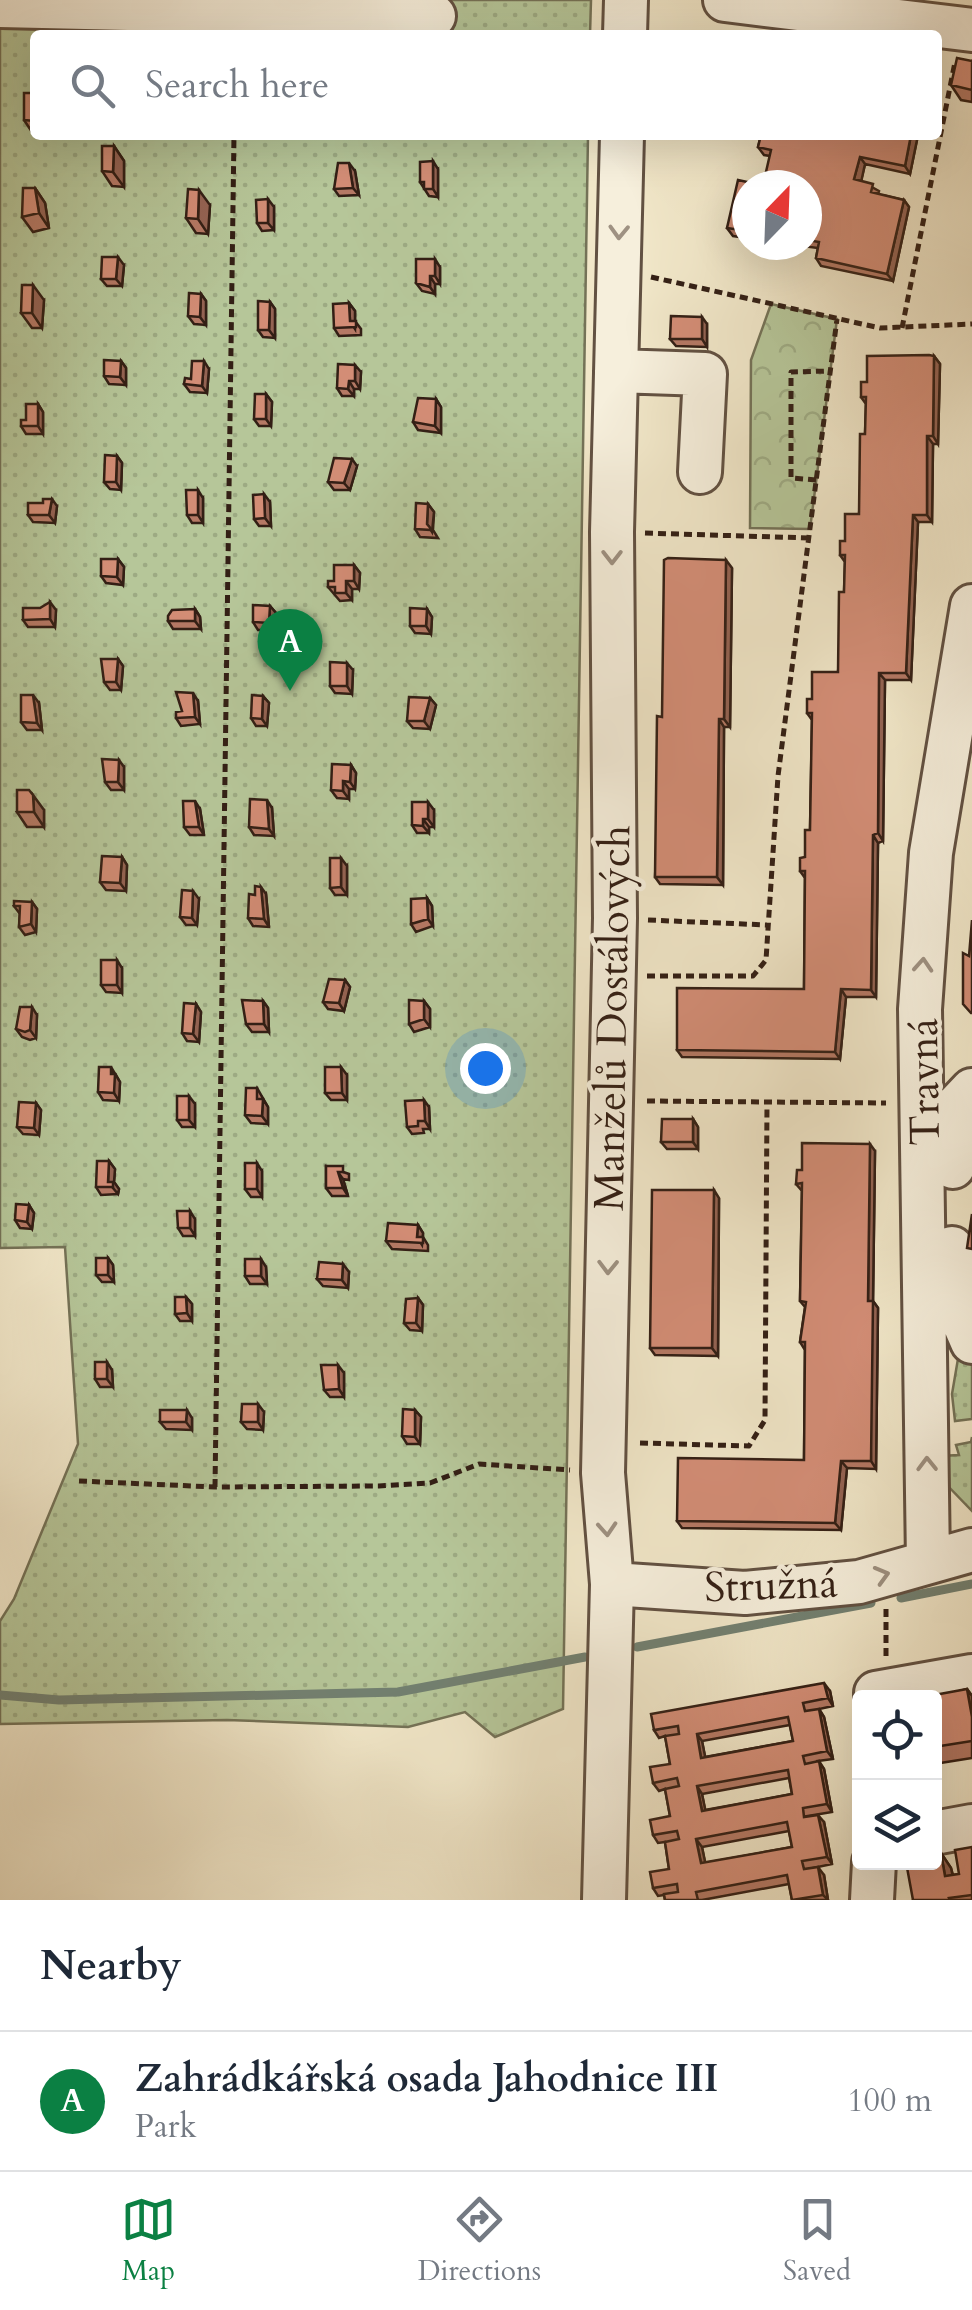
<!DOCTYPE html>
<meta charset="utf-8">
<style>
body{margin:0;font-family:Cardo,serif;background:#f2f2f3;color:#1f2937}
.controls{position:absolute;right:30px;bottom:30px;display:grid;overflow:hidden;border-radius:10px;box-shadow:0 10px 40px #0002}
.controls button{width:90px;height:90px;display:grid;place-items:center;padding:0;border:0;border-bottom:2px solid #e0e1e3;background:#fff;color:#1f2937;font:50px sans-serif}
.compass{position:absolute;left:732px;top:170px;width:90px;height:90px;border-radius:50%;background:#fff;box-shadow:0 10px 40px #0002;rotate:23deg}
.you{position:absolute;left:485px;top:1068px;width:35px;height:35px;margin:-25px;border:8px solid #fff;border-radius:50%;background:#1a73e8;box-shadow:0 0 0 15px #1a73e833}
.badge{display:grid;place-items:center;width:65px;height:65px;border-radius:50%;background:#0b8043;color:#fff;font-size:32px;font-weight:700}
.pin{position:absolute;translate:-50% -82px;filter:drop-shadow(0 2px 5px #0008)}
.pin::after{content:'';position:absolute;top:52px;width:35px;height:30px;background:inherit;clip-path:polygon(0 0,100% 0,50% 100%)}
.list{margin:0;padding:0;list-style:none}
h2{display:flex;justify-content:space-between;align-items:center;height:130px;margin:0;padding:0 40px;font-size:42px}
h2 small{font-size:32px;font-weight:400;color:#747a83}
.list li{display:grid;grid-template-columns:65px 1fr auto;gap:30px;align-items:center;box-sizing:border-box;height:140px;padding:0 40px;border-top:2px solid #e0e1e3}
.list b{display:block;font-size:38px;white-space:nowrap}
.list p{margin:0;font-size:32px;white-space:nowrap;color:#747a83}
.list em{font-size:32px;font-style:normal;color:#747a83}
.icon{flex:none;width:55px;height:55px;fill:none;stroke:currentColor;stroke-width:2;stroke-linecap:round;stroke-linejoin:round}
.map{position:relative;flex:none;width:972px;height:1900px;overflow:hidden}
.search{position:absolute;background:#fff;box-shadow:0 10px 40px #0002;left:30px;right:30px;top:30px;height:110px;display:flex;align-items:center;gap:25px;box-sizing:border-box;padding:0 35px;border-radius:10px;color:#747a83;font-size:38px}
.sheet{height:270px;background:#fff}
nav{display:flex;justify-content:space-around;align-items:center;box-sizing:border-box;height:140px;border-top:2px solid #e0e1e3;background:#fff;font-size:28px;color:#747a83}
nav a{display:grid;justify-items:center;gap:5px}
nav .on{color:#0b8043}
.map>svg:first-child{display:block}
.grass{fill:url(#grass-dots);stroke:#747257;stroke-width:2.5}
.park{fill:url(#park-crowns);stroke:#747257;stroke-width:2.5}
.lines{fill:none;stroke-linecap:round;stroke-linejoin:round}
.stream{stroke:#728071;stroke-width:9}
.minor-casing{stroke:#625142;stroke-width:48}
.path{stroke:#331f15;stroke-width:5;stroke-dasharray:8 5;stroke-linecap:butt}
.minor{stroke:#f6efdc;stroke-width:42}
.wall{fill:#b57965;stroke:#331f15;stroke-width:2.5;fill-rule:evenodd}
.shaded-wall{fill:#946353;stroke:#331f15;stroke-width:2.5}
.building{fill:#d38d76;stroke:#331f15;stroke-width:2.5;fill-rule:evenodd}
.oneway{stroke:#9e9182}
.labels{text-anchor:middle;stroke-width:9;stroke-linejoin:round;paint-order:stroke}
.street-label{font-size:42px;fill:#331f15;stroke:#f6efdc}
</style>
<div class="map">
<svg width="972" height="1900" viewBox="0 0 972 1900">
<defs>
<pattern id="grass-dots" width="8" height="8" patternUnits="userSpaceOnUse" patternTransform="scale(2.5)"><rect width="8" height="8" fill="#b6c699"/><path d="M2 2h.1M6 6h.1" fill="none" stroke="#9daa83" stroke-width="1.8" stroke-linecap="round"/></pattern>
<pattern id="park-crowns" width="20" height="18" patternUnits="userSpaceOnUse" patternTransform="scale(2.5)"><rect width="20" height="18" fill="#b6c699"/><path d="M2 6a3 3 0 1 1 6 0M12 15a3 3 0 1 1 6 0" fill="none" stroke="#9daa83"/></pattern>
</defs>
<rect width="100%" height="100%" fill="#f1e7c9"/>
<filter id="stains"><feTurbulence type="fractalNoise" baseFrequency=".002" numOctaves="4"/><feColorMatrix values="0 0 0 0 .2 0 0 0 0 .09 0 0 0 0 .02 0 0 0 .5 -.17"/></filter>
<radialGradient id="worn" r=".72"><stop offset=".6" stop-color="#630" stop-opacity="0"/><stop offset="1" stop-color="#630" stop-opacity=".3"/></radialGradient>
<path class="grass" d="M0,0h591l-1,35h-555v100h553l-25,1574 -68,28 -30,-25 -57,15 -181,-7 -227,4v-103l14,-22 64,-155 -13,-197 -65,1z
M961,1341l11,25v53l-17,2 -3,-27z
M972,1437v74l-27,-28 -5,-27 19,-1 -3,-10 15,-3z"/>
<path class="park" d="M771,304l66,15 -27,210 -60,-1 1,-168z"/>
<g class="lines">
<path class="stream" d="M901,1598l71,-14
M637,1647l234,-44
M0,1695l59,5 339,-8 187,-35"/>
<g class="minor-casing">
<path id="minor" d="M725,0l247,30
M0,6l434,10
M625,35l1,-35
M616,371l89,3 -5,98
M953,1167l1,-58 18,-19
M952,1248v48l20,46
M928,1562l-8,-553 11,-156 41,-247
M612,1584l133,9 114,-11 113,-32
M876,1698v-5l96,-17
M934,1833l38,-7
M604,1900l8,-316 -9,-111 12,-555 -3,-386 10,-397
M872,1900l2,-38"/>
</g>
<path class="path" d="M651,277l229,51 92,-4
M902,328l53,-266
M816,480l-25,-2v-106l39,-1
M645,533l164,5
M648,920l119,5
M647,976h106l13,-16 12,-184 59,-457
M647,1101l239,2
M640,1443l109,3 16,-26 2,-317
M79,1481l136,6 164,-1 51,-3 49,-19 91,6
M215,1487l19,-1352
M886,1609v49"/>
<use href="#minor" class="minor"/>
</g>
<path class="wall" d="M972,61v41l-11,-2 -10,-15z
M35,93v42l11,1 -12,-1 -10,-15z
M761,135h157l-8,39 -45,-10 -4,17 18,10 -1,3 26,6 5,7 -16,74 -72,-15 -5,-8 2,-10 -23,-3h12v-60l-37,-29 -6,-1 -6,-8z
M114,146l10,15v26l-12,-1 -10,-15z
M438,169v28l-9,-1 -9,-14z
M355,171l4,24 -20,1 -5,-7z
M747,185v53l-14,-2 -6,-8z
M35,188l10,15 4,25 -16,4 -11,-15z
M210,205l-2,29 -12,-1 -10,-15z
M274,207v23l-12,1 -5,-8z
M124,265l-2,21h-15l-6,-7z
M440,267v17h-5v10l-13,-3 -6,-8z
M201,294l5,7v24l-12,-1 -6,-8z
M44,300l-2,28h-10l-11,-15z
M270,302l5,7v29l-12,-1 -5,-7z
M349,303l6,8v10l6,8v6l-22,1 -5,-8z
M707,324v23l-31,-1 -6,-7z
M934,356l6,8 -2,80h-5l-1,78h-14l-7,158h-26l-2,161 -5,2 -2,154h-30l-6,62 -158,-2 -5,-7 127,-61 1,-111 -5,-7 5,-14 5,-27 2,-110 -5,-7 5,-14 26,-27 6,-80 1,-30 -5,-7 19,-41 6,-80 1,-30 -5,-7 6,-15z
M121,361l5,7v17l-17,-1 -5,-8z
M209,369l-2,24 -17,-1 -6,-8 7,-5z
M361,372l-1,17h-6v7h-12l-5,-8z
M266,394l6,8 -1,24h-12l-5,-7z
M436,399l5,8v26l-23,-3 -5,-8z
M38,404l5,8v22h-17l-5,-8z
M117,456l5,7 -1,27 -11,-1 -6,-7z
M357,466l-7,24h-16l-6,-8z
M203,498v25h-11l-5,-8z
M270,502l1,24h-12l-5,-7z
M428,504l6,8 -1,18 5,8 -18,-1 -5,-8z
M57,506l-2,17 -22,-1 -5,-7z
M118,559l6,8 -1,18 -17,-2 -5,-7z
M354,565l6,8 -1,16h-7v11l-12,1 -12,-14z
M732,568l-2,159h-6l-1,158 -63,-1 -5,-7 7,-160z
M270,606l6,7 -1,17h-17l-5,-8z
M195,609l5,8 1,12h-28l-5,-8z
M427,609l5,8 -1,17 -16,-1 -5,-7z
M56,610l-1,17h-27l-5,-7z
M118,659l5,7 -2,24h-11l-6,-8z
M353,670l-1,24 -17,-1 -5,-7z
M263,696l6,7 -2,23h-11l-5,-8z
M430,698l6,7 -6,24 -17,-1 -6,-7z
M198,701l2,23 -19,2 -5,-8z
M39,703l3,27h-15l-6,-8z
M351,765l5,8 -1,16h-6v10l-12,-1 -6,-8z
M124,767v23h-13l-6,-8z
M272,808l2,28 -20,-1 -5,-8z
M200,809l4,26h-14l-6,-8z
M44,810v17h-17l-10,-15z
M434,810v17h-5v6h-12l-5,-8z
M122,857l5,8 -1,26 -20,-1 -6,-8z
M347,866v29h-12l-5,-7z
M266,894l3,33 -16,-1 -5,-8z
M427,898l5,8 1,20 -17,6 -5,-8z
M199,899l-2,26h-11l-6,-8z
M32,902l5,7 -1,23 -11,3 -6,-8 1,-13 -6,-8z
M122,968v25l-16,-1 -5,-7z
M345,980l5,7 -6,24 -16,-2 -5,-7z
M263,1001l5,7 1,24h-17l-6,-8z
M424,1001l6,8v18l-16,5 -5,-8z
M196,1004l5,8 -2,30 -12,-1 -5,-8z
M37,1015l-1,23 -6,2 -8,-3 -6,-8z
M116,1075l4,7 -1,19 -16,-1 -5,-8z
M347,1075v25h-16l-6,-7z
M257,1088l11,19v17l-17,-1 -6,-8z
M36,1103l5,7 -2,25 -16,-1 -6,-7z
M195,1104v23h-13l-5,-7z
M429,1107l1,22h-7l1,4 -12,1 -5,-7z
M693,1119l5,8v22h-31l-6,-7z
M875,1151l-2,150 5,7 -2,161 -29,-1 -6,62 -159,-2 -5,-7 127,-61 1,-110 -5,-8 5,-35 -5,-6 2,-110 -6,-7 6,-14z
M109,1161l6,8 -1,13 5,7 -1,5 -17,1 -5,-8z
M326,1166l23,8v6l-6,-1 5,17h-16l-6,-8z
M262,1171v26h-11l-6,-8z
M719,1198l-1,158 -63,-1 -5,-7z
M29,1205l5,8 -2,16 -12,-1 -5,-8z
M195,1219v17h-12l-5,-8z
M418,1225l5,8v4l5,8v6l-36,-2 -6,-8z
M108,1258l5,7 1,17h-12l-6,-7z
M266,1267l1,17h-17l-5,-8z
M349,1272l-1,16 -25,-2 -6,-7z
M186,1297l6,7v17h-12l-5,-7z
M418,1298l5,7 -1,26 -12,-1 -6,-7z
M112,1370l1,17h-13l-5,-8z
M344,1373v24h-14l-6,-7z
M415,1410l6,7 -1,27h-13l-5,-8z
M264,1412l-1,18 -16,-1 -6,-7z
M192,1418v12l-26,-1 -6,-7z
M967,1689l5,7v62l-38,6v-66z
M830,1691l3,15 -14,3 5,8 9,42 -15,2 6,8 8,43 -24,4 16,6 8,42 -24,5 16,6 4,25h-36l-3,-16 -87,16h-37l-1,-5 -6,1 -5,-8 16,-19 -4,-27 -7,1 -5,-8 17,-19 -5,-27 -6,2 -6,-8 17,-19 -5,-28 -6,2 -5,-8zM790,1725l3,16 -88,16 -3,-16zM789,1778l3,16 -87,16 -3,-16zM789,1831l3,16 -87,16 -3,-16z
M972,1847v53h-59l28,-47 10,15 2,7 6,-1z"/>
<path class="shaded-wall" d="M911,135h7l-8,39 -5,-8z
M114,146l10,15v26l-11,-15z
M860,157l5,7 -5,23 -6,-8z
M433,161l5,8v28l-5,-8z
M349,163l6,8 4,24 -6,-7z
M35,188l10,15 4,25 -10,-15z
M199,190l11,15 -2,29 -10,-15z
M268,199l6,8v23l-6,-7z
M904,200l5,7 -16,74 -6,-7z
M118,257l6,8 -2,21 -6,-7z
M435,259l5,8v17l-5,-8z
M430,276l5,8v10l-5,-7z
M33,285l11,15 -2,28 -10,-15z
M201,294l5,7v24l-6,-8z
M270,302l5,7v29l-6,-8z
M349,303l6,8v18l-5,-8z
M702,317l5,7v23l-5,-8z
M934,356l6,8 -2,80 -5,-8z
M121,361l5,7v17l-6,-8z
M204,361l5,8 -2,24 -5,-7z
M355,365l6,7 -1,17 -5,-8z
M349,381l5,8v7l-6,-7z
M266,394l6,8 -1,24 -5,-7z
M436,399l5,8v26l-6,-7z
M38,404l5,8v22l-5,-8z
M927,436l6,8 -1,78 -5,-7z
M117,456l5,7 -1,27 -5,-8z
M352,459l5,7 -7,24 -6,-7z
M198,490l5,8v25l-5,-8z
M264,494l6,8 1,24 -6,-8z
M52,499l5,7 -2,17 -6,-8z
M428,504l6,8 -2,20 -5,-8z
M913,515l5,7 -7,158 -5,-7z
M118,559l6,8 -1,18 -6,-8z
M726,560l6,8 -2,159 -6,-8z
M354,565l6,8 -1,16 -5,-8z
M346,581l6,8v11l-6,-7z
M50,602l6,8 -1,17 -5,-8z
M270,606l6,7 -1,17 -6,-7z
M195,609l5,8 1,12 -6,-8z
M427,609l5,8 -1,17 -5,-8z
M118,659l5,7 -2,24 -5,-8z
M347,663l6,7 -1,24 -5,-8z
M879,673l6,7 -2,161 -5,-8z
M193,693l5,8 2,23 -5,-7z
M33,695l6,8 3,27 -5,-7z
M263,696l6,7 -2,23 -5,-7z
M430,698l6,7 -6,24 -6,-8z
M719,719l5,8 -1,158 -6,-8z
M119,760l5,7v23l-6,-8z
M351,765l5,8 -1,16 -5,-7z
M343,781l6,8v10l-6,-8z
M33,795l11,15v17l-10,-15z
M267,800l5,8 2,28 -5,-7z
M195,801l5,8 4,26 -5,-8z
M428,802l6,8v17l-6,-8z
M423,819l6,8v6l-6,-7z
M873,835l5,8 -2,154 -5,-7z
M122,857l5,8 -1,26 -6,-8z
M341,858l6,8v29l-6,-8z
M261,887l5,7 3,33 -5,-8z
M193,891l6,8 -2,26 -5,-7z
M427,898l5,8 1,20 -5,-7z
M32,902l5,7 -1,23 -5,-8z
M117,960l5,8v25l-5,-8z
M345,980l5,7 -6,24 -5,-8z
M841,989l5,8 -6,62 -5,-7z
M263,1001l5,7 1,24 -5,-8z
M424,1001l6,8v18l-6,-8z
M196,1004l5,8 -2,30 -6,-8z
M32,1007l5,8 -1,23 -6,-8z
M111,1067l9,15 -1,19 -5,-8z
M341,1067l6,8v25l-5,-7z
M189,1096l6,8v23l-6,-7z
M263,1099l5,8v17l-6,-8z
M424,1100l5,7 1,22 -5,-8z
M36,1103l5,7 -2,25 -5,-7z
M693,1119l5,8v22l-5,-7z
M870,1144l5,7 -2,150 5,7 -2,161 -5,-8 -3,-160z
M109,1161l6,8 -1,13 5,7 -1,5 -10,-12z
M257,1163l5,8v26l-5,-8z
M338,1172l5,7 5,17 -5,-8z
M714,1190l5,8 -1,158 -6,-8z
M29,1205l5,8 -2,16 -5,-7z
M190,1211l5,8v17l-5,-8z
M418,1225l5,8 -1,12 -5,-8z
M108,1258l5,7 1,17 -6,-7z
M261,1259l5,8 1,17 -6,-8z
M343,1264l6,8 -1,16 -6,-8z
M186,1297l6,7v17l-5,-8z
M418,1298l5,7 -1,26 -6,-8z
M107,1362l5,8 1,17 -6,-8z
M338,1365l6,8v24l-5,-8z
M258,1404l6,8 -1,18 -5,-8z
M187,1410l5,8v12l-6,-8z
M415,1410l6,7 -1,27 -5,-7z
M841,1461l6,7 -6,62 -6,-7z
M824,1683l6,8 3,15 -5,-8z
M967,1689l5,7v21z
M819,1709l5,8 9,42 -6,-8z
M697,1734l5,7 5,25 -6,-8z
M819,1761l5,8 8,43 -5,-8z
M697,1786l5,8 5,24 -5,-7z
M818,1815l6,7 8,42 -5,-7z
M696,1839l6,8 5,24 -6,-8z
M941,1853l10,15 5,23 -11,-15z
M818,1867l6,8 4,25 -5,-5z"/>
<path class="building" d="M957,58l15,3v29l-21,-5z
M24,93h11v28l-11,-1z
M761,135h150l-6,31 -45,-9 -6,22 19,5 -2,8 33,8 -17,74 -71,-16 3,-16 -12,-2v-55h-44l8,-35 -13,-3z
M102,146h12l-1,26 -11,-1z
M433,161v28h-9v-7h-4v-20z
M338,163h11l4,25 -19,1z
M738,180l23,5h-14v46l-20,-3z
M23,188h12l4,25 -17,4z
M188,189l11,1 -1,29 -12,-1z
M268,199v24h-11l-1,-23z
M102,257h16l-2,22h-15z
M416,259h19v17h-5v11l-14,-4z
M22,285h11l-1,28h-11z
M189,293l12,1 -1,23 -12,-1z
M258,301l12,1 -1,28h-11z
M349,303l1,18h6v6l-22,1 -1,-24z
M671,316l31,1v22h-32z
M929,355l5,1 -1,80h-6v79h-14l-7,158h-27l-1,160 -5,2 -2,155 -30,-1 -6,63 -158,-2v-62l127,1 1,-118h-5v-13l5,-1v-27h5l2,-117h-5v-14h5v-27h26l1,-80h5l1,-37h-5v-14h5v-27h14l1,-80h5l1,-37h-5v-15h6v-26z
M104,360l17,1 -1,16 -16,-1z
M192,361h12l-2,25 -18,-2 1,-6 6,1z
M338,364l17,1v16h-6l-1,8 -11,-1z
M255,394h11v25h-12z
M418,398l18,1 -1,27 -22,-4z
M26,404h12v22h-17v-6h5z
M105,455l12,1 -1,26h-12z
M334,458l18,1 -8,24 -16,-1z
M186,490h12v25h-11z
M264,494l1,24 -11,1 -1,-24z
M43,499h9l-3,16h-21v-12h15z
M416,503l12,1 -1,20 5,6 -17,-1z
M668,558l58,2 -2,159h-5l-2,158h-62l2,-161 5,1 2,-157z
M101,559h17l-1,18 -16,-1z
M334,565h20v16h-8v12h-11v-6h-7v-6h6z
M50,602v17l-27,1v-12h17z
M253,605l17,1 -1,17 -16,-1z
M410,608l17,1 -1,17h-16z
M195,609v12h-27v-5l4,-6z
M101,659h17l-2,23h-12z
M330,662l17,1v23h-17z
M176,692l17,1 2,24 -19,1v-6l6,-1z
M21,695h12l4,28 -16,-1z
M252,695l11,1 -1,23 -11,-1z
M409,697l21,1 -6,23h-17z
M102,759l17,1 -1,22h-13z
M332,764l19,1 -1,17 -7,-1v10l-12,-1z
M17,790h12l4,5 1,17h-17z
M250,799l17,1 2,29 -20,-2z
M183,801h12l4,26h-15z
M412,802h16v17h-5v7l-11,-1z
M102,856l20,1 -2,26 -20,-1z
M330,858h11v29l-11,1z
M255,886l6,1 3,32 -16,-1 1,-24 6,1z
M182,890l11,1 -1,27 -12,-1z
M427,898l1,21 -17,5v-25z
M14,901l18,1 -1,22 -12,3 1,-21h-6z
M972,920v93h-1l-8,-9v-51l6,3z
M101,960h16v25h-16z
M329,979l16,1 -6,23 -16,-1z
M242,1000l21,1 1,23h-18z
M409,1000l15,1v18l-15,5z
M184,1003l12,1 -3,30 -11,-1z
M20,1007h12l-2,23 -5,2 -9,-3z
M99,1067h12v7h4l-1,19 -16,-1z
M325,1067h16l1,26h-17z
M246,1088h11v11h6l-1,17 -17,-1z
M177,1096h12v24h-12z
M424,1100l1,21h-7v5l-11,1 -2,-26z
M19,1102l17,1 -2,25 -17,-1z
M662,1119h31v23h-32z
M802,1143l68,1 -2,157h5l-2,160h-30l-6,62 -158,-2 1,-63 126,2 1,-118h-5l6,-40 -6,-1 2,-118 -6,1 1,-14h5z
M97,1161h12l-1,21h5v5h-17z
M245,1163h12v26h-12z
M326,1166h17v6h-5l5,16h-17z
M652,1190h62l-2,158h-62z
M16,1204l13,1 -2,17 -12,-2z
M177,1211h13v17h-12z
M972,1214v35l-5,-1z
M388,1223l30,2 -1,12h6v6l-37,-2z
M96,1258h12v17h-12z
M245,1259h16v17h-16z
M319,1262l24,2 -1,16 -25,-1z
M175,1297h11l1,16 -12,1z
M418,1298l-2,25h-12l2,-24z
M95,1362h12v17h-12z
M321,1365h17l1,24 -15,1z
M242,1404h16v18h-17z
M403,1409l12,1v27l-13,-1z
M160,1410h27l-1,12h-26z
M824,1683l4,15 -25,5 2,8 14,-2 8,42 -24,5 2,8 14,-3 8,43 -24,4 1,9 14,-2 9,42 -25,4 2,8 14,-2 5,28 -31,5 -5,-25 -91,17 2,8h-33l-1,-6 14,-2 -1,-8 -24,4 -3,-16 19,-3 -4,-27 14,-3 -2,-8 -24,4 -3,-15 20,-4 -5,-27 14,-3 -2,-8 -24,5 -3,-16 20,-3 -5,-28 14,-2 -1,-8 -24,4 -3,-16zM788,1717l5,24 -92,17 -4,-24zM788,1770l4,24 -90,17 -5,-25zM787,1822l5,25 -91,16 -5,-24z
M967,1689l5,28v24l-38,6v-49h-16z
M972,1847v48l-23,3 1,2h-37l-7,-38h28v-8l7,-1 4,23 14,-2 -4,-24z"/>
<defs><path id="oneway-chevron" d="M-2-3.5L2.5 0L-2 3.5" fill="none" stroke-width="1.6" stroke-linecap="round" stroke-linejoin="round" transform="scale(2.5)"/></defs>
<g class="oneway">
<use href="#oneway-chevron" transform="translate(619 232) rotate(92)"/>
<use href="#oneway-chevron" transform="translate(612 557) rotate(90)"/>
<use href="#oneway-chevron" transform="translate(923 965) rotate(-86)"/>
<use href="#oneway-chevron" transform="translate(608 1267) rotate(91)"/>
<use href="#oneway-chevron" transform="translate(927 1464) rotate(-91)"/>
<use href="#oneway-chevron" transform="translate(607 1529) rotate(86)"/>
<use href="#oneway-chevron" transform="translate(882 1575) rotate(-16)"/>
</g>
<g class="labels">
<g class="street-label">
<text transform="translate(611 1018) rotate(-89)" y="15">Manželů Dostálových</text>
<text transform="translate(923 1082) rotate(-91)" y="15">Travná</text>
<text transform="translate(771 1584) rotate(-2)" y="15">Stružná</text>
</g>
</g>
<rect width="100%" height="100%" filter="url(#stains)"/>
<rect width="100%" height="100%" fill="url(#worn)"/>
</svg>
<div class="controls">
<button><svg class="icon" aria-label="locate" viewBox="0 0 24 24"><circle cx="12" cy="12" r="6"/><path d="M12 2v4M12 18v4M2 12h4M18 12h4"/></svg></button>
<button><svg class="icon" aria-label="layers" viewBox="0 0 24 24"><path d="M12 4l9 5-9 5-9-5zM3 14l9 5 9-5"/></svg></button>
</div>
<svg class="compass" viewBox="-18 -18 36 36"><path d="M0-13l5 13h-10z" fill="#e53935"/><path d="M0 13l5-13h-10z" fill="#747a83"/></svg>
<div class="you"></div>
<div class="pin badge" style="left:290px;top:691px">A</div>
<div class="search"><svg class="icon" aria-label="search" viewBox="0 0 24 24"><circle cx="10" cy="10" r="6"/><path d="M15 15l6 6"/></svg>Search here</div>
</div>
<section class="sheet">
<h2>Nearby<small></small></h2>
<ul class="list">
<li><span class="badge">A</span><div><b>Zahrádkářská osada Jahodnice III</b><p>Park</p></div><em>100 m</em></li>
</ul>
</section>
<nav>
<a class="on"><svg class="icon" aria-label="map" viewBox="0 0 24 24"><path d="M3 6l6-2 6 2 6-2v14l-6 2-6-2-6 2zM9 4v14M15 6v14"/></svg>Map</a>
<a><svg class="icon" aria-label="directions" viewBox="0 0 24 24"><path d="M12 3l9 9-9 9-9-9zM9 14v-3h6M13 9l2 2-2 2"/></svg>Directions</a>
<a><svg class="icon" aria-label="saved" viewBox="0 0 24 24"><path d="M7 4h10v16l-5-4-5 4z"/></svg>Saved</a>
</nav>
